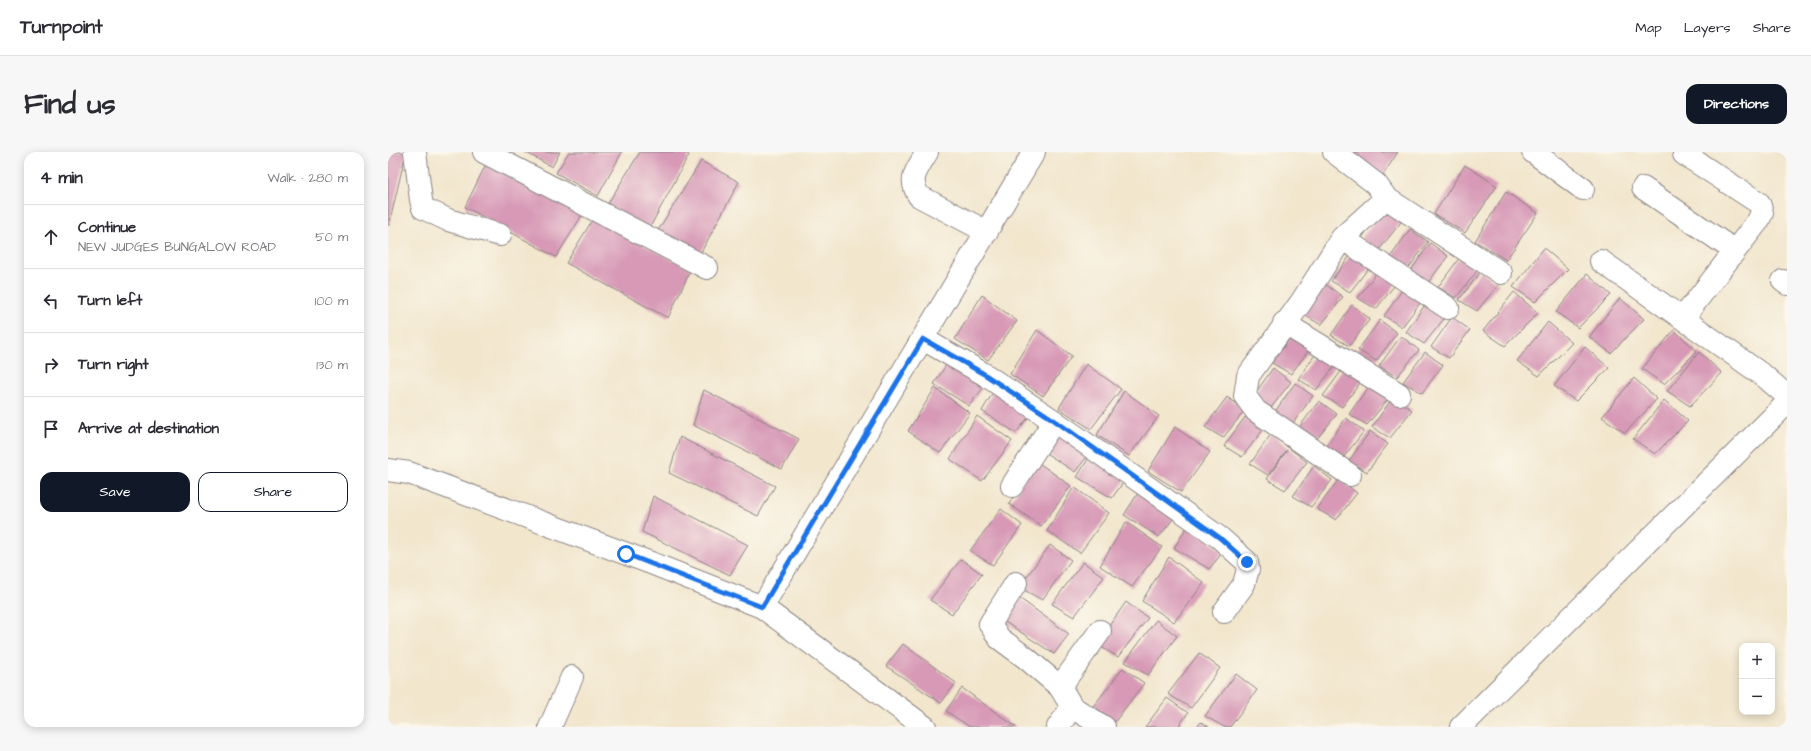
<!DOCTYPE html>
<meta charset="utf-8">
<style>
body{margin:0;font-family:"Architects Daughter",sans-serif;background:#f7f7f7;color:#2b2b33}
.controls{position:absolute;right:12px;bottom:12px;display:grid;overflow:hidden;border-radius:8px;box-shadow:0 2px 10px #0003}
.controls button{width:36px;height:36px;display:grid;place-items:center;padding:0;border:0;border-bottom:1px solid #e1e1e2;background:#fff;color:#2b2b33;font:20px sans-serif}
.stop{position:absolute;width:12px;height:12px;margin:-9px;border:3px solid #1a73e8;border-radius:50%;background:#fff}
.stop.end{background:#1a73e8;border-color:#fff;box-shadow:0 1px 4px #0008}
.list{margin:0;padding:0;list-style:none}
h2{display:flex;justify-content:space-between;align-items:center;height:52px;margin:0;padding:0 16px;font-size:17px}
h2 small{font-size:13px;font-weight:400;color:#7c7c81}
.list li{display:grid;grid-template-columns:26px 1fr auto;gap:12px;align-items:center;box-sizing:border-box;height:64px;padding:0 16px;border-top:1px solid #e1e1e2}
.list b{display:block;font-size:15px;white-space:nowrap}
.list p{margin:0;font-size:13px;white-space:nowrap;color:#7c7c81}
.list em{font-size:13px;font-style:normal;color:#7c7c81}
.actions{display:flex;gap:8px;padding:12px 16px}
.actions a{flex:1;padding:9px 0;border:1px solid #111827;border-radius:12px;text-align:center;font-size:14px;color:#111827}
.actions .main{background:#111827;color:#fff}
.icon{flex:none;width:22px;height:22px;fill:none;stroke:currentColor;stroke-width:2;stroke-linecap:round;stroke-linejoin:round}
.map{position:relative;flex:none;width:1399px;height:575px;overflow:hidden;border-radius:12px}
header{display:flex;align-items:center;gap:24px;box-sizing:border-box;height:56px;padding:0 20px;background:#fff;border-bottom:1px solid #e1e1e2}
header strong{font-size:19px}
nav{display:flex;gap:22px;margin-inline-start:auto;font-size:14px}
.intro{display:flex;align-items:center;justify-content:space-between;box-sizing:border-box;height:96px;padding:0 24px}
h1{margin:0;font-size:28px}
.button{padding:10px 18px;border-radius:12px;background:#111827;color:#fff;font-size:14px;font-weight:700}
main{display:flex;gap:24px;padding:0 24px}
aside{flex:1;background:#fff;border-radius:12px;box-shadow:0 2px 10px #0003}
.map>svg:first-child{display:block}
.building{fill:#d799b6}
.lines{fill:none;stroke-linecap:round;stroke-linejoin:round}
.minor-casing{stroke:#8a8484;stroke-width:24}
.minor{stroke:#fff;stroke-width:22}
.route{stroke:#1a73e8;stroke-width:5}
</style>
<header>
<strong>Turnpoint</strong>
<nav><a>Map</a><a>Layers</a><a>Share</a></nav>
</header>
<div class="intro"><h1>Find us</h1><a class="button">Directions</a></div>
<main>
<aside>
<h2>4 min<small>Walk · 280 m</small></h2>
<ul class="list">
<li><svg class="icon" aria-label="ahead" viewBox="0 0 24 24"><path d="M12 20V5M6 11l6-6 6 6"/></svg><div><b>Continue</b><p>NEW JUDGES BUNGALOW ROAD</p></div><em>50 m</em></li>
<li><svg class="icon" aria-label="left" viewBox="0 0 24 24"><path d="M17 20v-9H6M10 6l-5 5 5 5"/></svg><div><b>Turn left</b></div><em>100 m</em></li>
<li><svg class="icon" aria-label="right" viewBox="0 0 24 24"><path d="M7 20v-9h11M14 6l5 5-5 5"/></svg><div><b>Turn right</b></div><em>130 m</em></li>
<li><svg class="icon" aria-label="arrive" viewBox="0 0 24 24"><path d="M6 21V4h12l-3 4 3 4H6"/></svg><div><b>Arrive at destination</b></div></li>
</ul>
<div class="actions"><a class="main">Save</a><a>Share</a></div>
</aside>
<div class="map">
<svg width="1399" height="575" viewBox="0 0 1399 575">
<rect width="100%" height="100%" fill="#fbf7ec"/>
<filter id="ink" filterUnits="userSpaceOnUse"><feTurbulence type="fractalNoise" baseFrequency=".025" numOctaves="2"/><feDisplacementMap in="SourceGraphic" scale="8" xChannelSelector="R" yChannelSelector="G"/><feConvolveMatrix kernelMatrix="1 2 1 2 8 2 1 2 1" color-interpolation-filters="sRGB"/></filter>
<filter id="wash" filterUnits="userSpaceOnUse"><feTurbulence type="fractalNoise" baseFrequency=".012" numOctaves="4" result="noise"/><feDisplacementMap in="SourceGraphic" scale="16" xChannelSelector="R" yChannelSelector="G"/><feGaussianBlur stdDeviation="0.9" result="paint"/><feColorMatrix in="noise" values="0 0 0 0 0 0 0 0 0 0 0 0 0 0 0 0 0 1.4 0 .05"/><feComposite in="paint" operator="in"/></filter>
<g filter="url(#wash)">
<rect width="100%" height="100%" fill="#f2e6cd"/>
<g id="blocks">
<path class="building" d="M0,0h18l-17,73h-1z
M137,0h35l-8,15z
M181,0h53l-24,44 -42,-23z
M252,0h44l5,3 -40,74 -42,-24z
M967,0h43l-15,23 -31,-18z
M313,9l38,21 -40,74 -42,-24z
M99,10l97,50 -28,45 -91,-50z
M1077,13l32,21 -32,47 -31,-19z
M1118,40l32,21 -32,47 -31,-19z
M995,57l18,13 -22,28 -18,-11z
M205,67l98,50 -23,49 -102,-55z
M1022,77l18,13 -21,28 -18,-11z
M1042,91l18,13 -21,28 -18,-11z
M1156,96l24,21 -33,33 -22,-15z
M965,100l18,13 -21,27 -19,-11z
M1072,105l18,13 -22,28 -18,-11z
M992,116l18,13 -22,28 -18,-11z
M1093,119l18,13 -22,27 -18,-11z
M1199,122l24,21 -33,33 -22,-16z
M937,132l18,13 -22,28 -18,-11z
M1017,134l18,13 -21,28 -18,-11z
M1126,140l24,21 -33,33 -22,-15z
M594,143l35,26 -29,39 -33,-21z
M1232,146l24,21 -33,34 -22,-16z
M1039,150l19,14 -22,28 -18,-12z
M964,153l18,14 -21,27 -18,-11z
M1064,165l18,13 -21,28 -18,-11z
M992,168l17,13 -21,28 -18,-11z
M1160,170l24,21 -33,33 -22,-15z
M649,178l35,26 -29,40 -33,-22z
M1286,178l23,21 -33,33 -22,-15z
M906,181l18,13 -21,28 -19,-11z
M1013,184l18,14 -22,27 -18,-11z
M1197,195l24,21 -33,33 -22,-15z
M931,197l19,13 -22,28 -18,-11z
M1037,200l18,13 -21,28 -19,-11z
M1311,200l23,21 -32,33 -23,-15z
M560,210l35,26 -14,18 -35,-22z
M698,212l35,25 -30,40 -32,-21z
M957,214l18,13 -21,28 -19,-11z
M885,216l18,14 -21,27 -18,-11z
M1246,226l23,21 -32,34 -23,-16z
M907,231l18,13 -21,28 -18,-11z
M982,233l19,13 -22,27 -18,-11z
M547,236l35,25 -30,40 -32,-22z
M607,237l35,26 -14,18 -34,-22z
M316,238l95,49 -17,30 -89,-44z
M736,239l35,25 -30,40 -32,-21z
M839,245l18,13 -22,28 -18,-11z
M1005,245l19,13 -22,28 -18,-11z
M1276,248l24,21 -33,33 -22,-15z
M931,249l18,13 -22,27 -18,-11z
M589,264l35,25 -30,40 -32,-22z
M857,265l18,13 -21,27 -18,-11z
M958,266l18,13 -21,27 -18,-11z
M787,275l35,25 -29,40 -33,-21z
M666,276l35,26 -14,18 -34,-22z
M982,279l18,13 -21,28 -18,-11z
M883,282l36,28 -22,28 -18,-11 20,-29 -19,25 -18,-11z
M292,285l95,49 -17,30 -89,-43z
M703,302l34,26 -13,18 -35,-21z
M648,309l35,25 -30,40 -32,-22z
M926,314l18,14 -21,27 -18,-11z
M951,327l18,14 -21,27 -19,-11z
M686,335l35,26 -29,40 -33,-22z
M750,341l35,26 -14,18 -35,-22z
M265,344l95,49 -18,30 -88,-43z
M613,357l21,16 -29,40 -23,-14z
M738,370l36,25 -30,40 -32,-21z
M800,373l35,27 -14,17 -35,-21z
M662,393l21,15 -29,40 -23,-13z
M781,405l35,26 -30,39 -32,-21z
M573,407l21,15 -30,40 -22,-14z
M695,410l21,15 -30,40 -22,-13z
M627,443l54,39 -15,20 -55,-36z
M738,450l22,16 -30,39 -22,-13z
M768,468l21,16 -29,39 -23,-13z
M515,492l53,39 -15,20 -55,-37z
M811,501l21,15 -29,40 -23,-14z
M735,516l21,15 -30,40 -23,-14z
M848,522l21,16 -27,37h-6l-19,-11z
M574,536l54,39h-46l-24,-16z
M779,546l21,15 -10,14h-33z
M813,570l8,5h-12z"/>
</g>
</g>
<g filter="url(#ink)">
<use href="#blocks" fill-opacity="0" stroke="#8a8484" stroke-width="1"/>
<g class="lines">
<g class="minor-casing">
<path id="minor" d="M27,0l6,48 2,8 25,12 52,15
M96,0l223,116
M539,0c-9,17 -20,26 -8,44l68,36
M946,0l42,32 10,14 -44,40 -40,63 -54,75 -3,20 11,15 94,64
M1145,0l50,37
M1255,36l92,63
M998,46l115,75
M954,86l106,70
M1213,109l163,115 23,20
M1395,129l4,3
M1295,166l75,-97 4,-8 -3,-10 -75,-49
M896,171l115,71
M535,187l61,35 70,47 166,117 27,24 1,7 -4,15 -20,28
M0,318l21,3 242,90 111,44 163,120
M624,334l42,-65
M628,431l-26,41 9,14 27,20 34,29 12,20 32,20
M374,455l272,-455
M672,535l40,-56
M162,575l22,-50
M670,575l14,-20
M1073,575l326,-324"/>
</g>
<use href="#minor" class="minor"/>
</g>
</g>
<g class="lines" filter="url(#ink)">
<path class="route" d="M238,402l136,53 161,-268 61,35 70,46 166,118 27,24"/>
</g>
</svg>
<div class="controls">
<button>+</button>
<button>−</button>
</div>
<div class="stop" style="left:238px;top:402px"></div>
<div class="stop end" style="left:859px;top:410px"></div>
</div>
</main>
